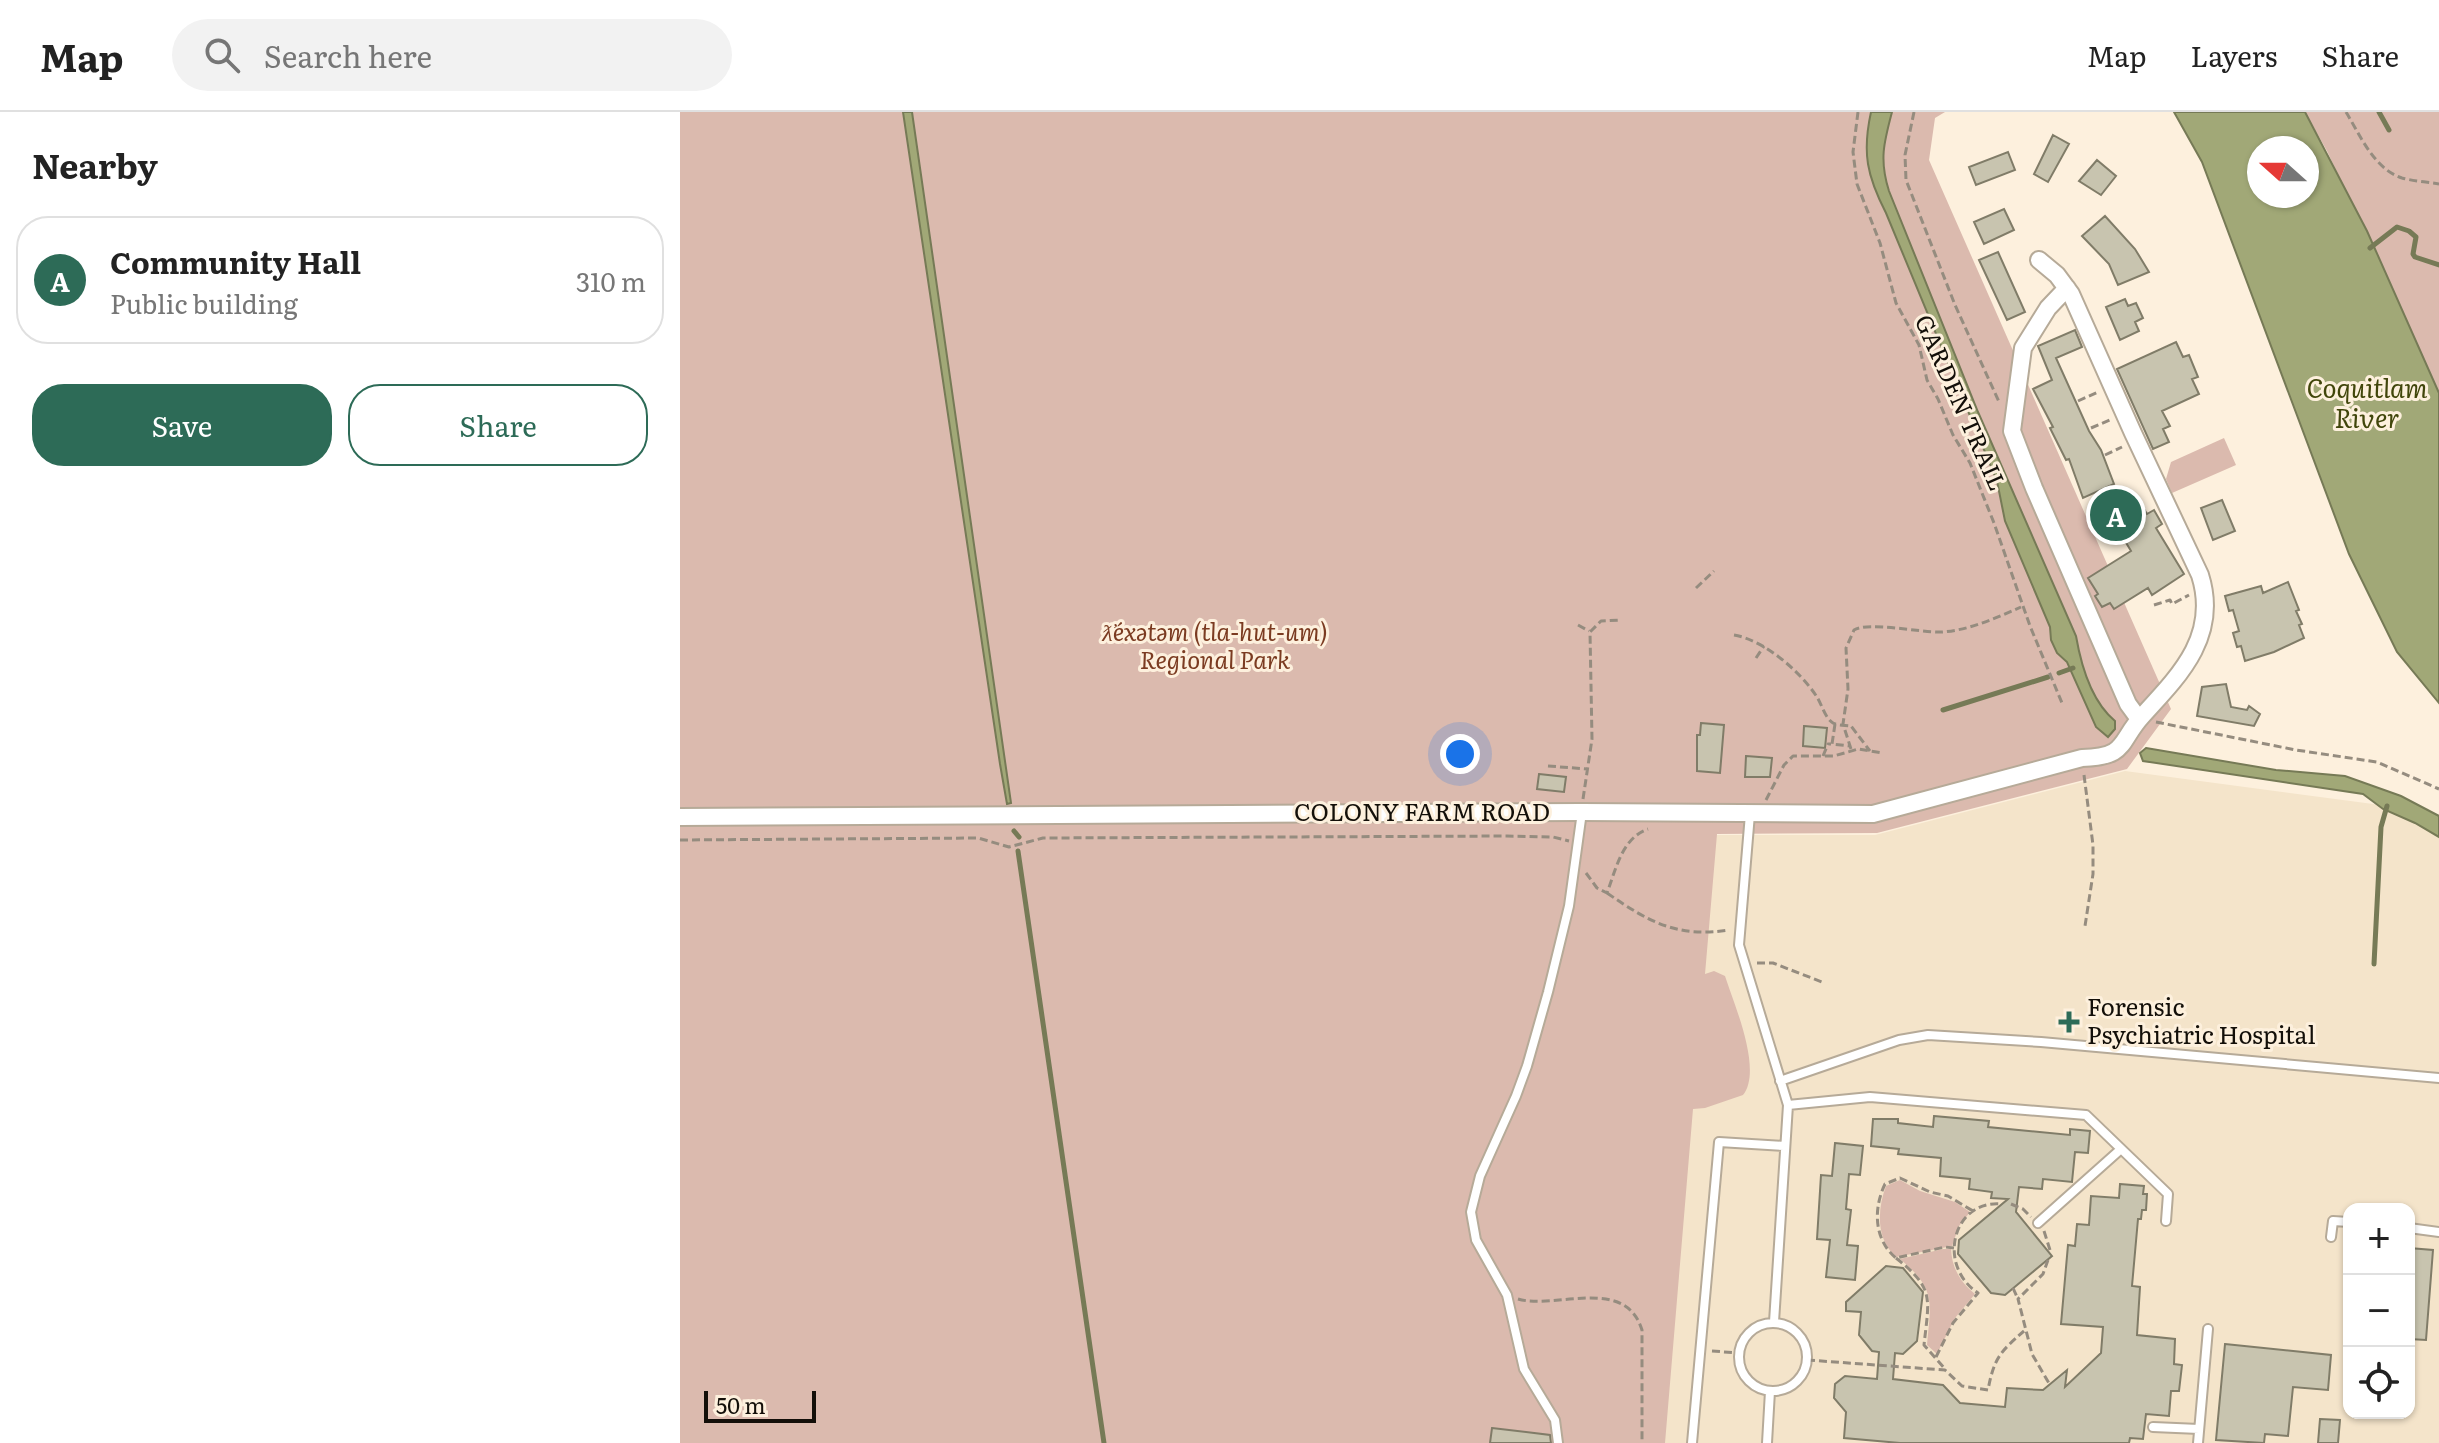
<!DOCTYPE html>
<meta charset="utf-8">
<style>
body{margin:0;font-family:Literata,serif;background:#f2f2f2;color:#222}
.controls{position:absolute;right:24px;bottom:24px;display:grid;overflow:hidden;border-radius:16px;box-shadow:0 2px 6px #0004}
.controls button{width:72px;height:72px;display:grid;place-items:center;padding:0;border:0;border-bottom:2px solid #e0e0e0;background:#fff;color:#222;font:40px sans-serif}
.compass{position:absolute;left:1567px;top:24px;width:72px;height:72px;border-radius:50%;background:#fff;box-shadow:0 2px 6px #0004;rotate:291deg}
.scale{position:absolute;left:24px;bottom:20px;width:112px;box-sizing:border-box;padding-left:8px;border:4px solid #130f09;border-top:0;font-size:22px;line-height:28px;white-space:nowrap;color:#130f09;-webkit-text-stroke:6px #fdf0dd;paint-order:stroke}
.you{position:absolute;left:780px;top:642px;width:28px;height:28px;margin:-20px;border:6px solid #fff;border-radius:50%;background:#1a73e8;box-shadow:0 0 0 12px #1a73e833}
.badge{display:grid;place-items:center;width:52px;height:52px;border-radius:50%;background:#2d6b57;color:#fff;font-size:26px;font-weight:700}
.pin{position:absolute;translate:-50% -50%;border:4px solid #fff;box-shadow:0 2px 8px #0006}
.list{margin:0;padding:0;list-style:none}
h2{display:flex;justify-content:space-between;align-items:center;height:104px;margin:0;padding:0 32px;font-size:34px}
h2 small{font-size:26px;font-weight:400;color:#767676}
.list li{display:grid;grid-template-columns:52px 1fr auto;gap:24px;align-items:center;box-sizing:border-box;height:128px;margin:0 16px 16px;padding:0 16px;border:2px solid #e0e0e0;border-radius:32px}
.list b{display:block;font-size:30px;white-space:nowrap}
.list p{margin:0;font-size:26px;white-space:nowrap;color:#767676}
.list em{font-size:26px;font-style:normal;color:#767676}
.actions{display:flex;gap:16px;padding:24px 32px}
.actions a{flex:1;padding:18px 0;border:2px solid #2d6b57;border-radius:32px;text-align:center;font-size:28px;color:#2d6b57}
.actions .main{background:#2d6b57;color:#fff}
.icon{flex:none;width:44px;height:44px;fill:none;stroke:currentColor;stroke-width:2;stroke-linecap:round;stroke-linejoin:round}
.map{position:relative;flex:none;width:1759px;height:1331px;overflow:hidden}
header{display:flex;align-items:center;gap:48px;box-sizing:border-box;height:112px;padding:0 40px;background:#fff;border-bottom:2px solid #e0e0e0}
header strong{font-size:38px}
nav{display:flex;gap:44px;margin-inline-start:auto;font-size:28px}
.search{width:560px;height:72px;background:#f2f2f2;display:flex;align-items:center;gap:20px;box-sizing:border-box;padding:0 28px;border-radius:44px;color:#767676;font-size:30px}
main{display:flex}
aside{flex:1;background:#fff}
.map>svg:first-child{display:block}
.built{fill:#f4e4ca;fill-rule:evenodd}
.green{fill:#dbbaae}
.water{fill:#a1a877;stroke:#767a56;stroke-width:2;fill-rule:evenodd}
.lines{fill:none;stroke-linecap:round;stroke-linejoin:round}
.stream{stroke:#767a56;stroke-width:5}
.building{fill:#c8c4af;stroke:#807c68;stroke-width:2}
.service-casing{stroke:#b6aa98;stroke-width:12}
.minor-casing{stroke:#b6aa98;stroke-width:20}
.path{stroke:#958c7f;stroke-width:3;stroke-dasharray:8 4;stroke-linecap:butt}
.service{stroke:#fff;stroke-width:8}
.minor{stroke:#fff;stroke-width:16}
.poi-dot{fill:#2d6b57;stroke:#fdf0dd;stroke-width:3}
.labels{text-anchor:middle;stroke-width:6;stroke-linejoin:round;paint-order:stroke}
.street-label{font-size:24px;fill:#130f09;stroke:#fdf0dd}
.park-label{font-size:24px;font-style:italic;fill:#7b3b21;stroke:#fdf0dd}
.poi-label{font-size:24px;fill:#130f09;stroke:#fdf0dd;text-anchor:start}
.water-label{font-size:26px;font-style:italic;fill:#41460b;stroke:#fdf0dd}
</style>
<header>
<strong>Map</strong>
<div class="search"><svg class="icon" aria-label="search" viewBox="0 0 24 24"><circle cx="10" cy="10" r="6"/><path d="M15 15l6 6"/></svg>Search here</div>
<nav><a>Map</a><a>Layers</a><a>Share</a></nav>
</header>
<main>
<aside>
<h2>Nearby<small></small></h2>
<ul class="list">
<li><span class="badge">A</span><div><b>Community Hall</b><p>Public building</p></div><em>310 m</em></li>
</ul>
<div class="actions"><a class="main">Save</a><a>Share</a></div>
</aside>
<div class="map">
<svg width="1759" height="1331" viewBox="0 0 1759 1331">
<rect width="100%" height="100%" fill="#fdf0dd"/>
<path class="built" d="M1445,659l301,40 13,8v624h-776l51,-608h161zM1669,1097h60v204h-60z"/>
<path class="green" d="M0,0h1265l-10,6 -6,42 242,549 -44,60 -250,64 -160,1 -12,140 9,-3 11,5c9,28 38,94 18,119l-38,13 -12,1 -28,334h-985z
M1625,0h134v281l-112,-242z
M1544,326l12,27 -64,28 -6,-14 5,-17z
M1220,1068l20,11 35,11 15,10 -11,14 -7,20 -56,11c-20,-18 -19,-47 -10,-71z
M1263,1137h8c1,19 9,33 24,45l-20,24 -18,36 -10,-9c4,-44 9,-56 -27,-86z"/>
<path class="water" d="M223,0h9l99,691 -4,1 -7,-40z
M1191,0h21c-8,30 -13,48 -3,79l89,221 98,224c5,29 16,66 39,85v8l-7,8 -12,-10 -29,-65 -10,-9 -6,-13 -1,-13 -45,-106 -8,-40 -111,-268c-19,-37 -24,-60 -15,-101z
M1494,0h131l62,119 72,162v310l-42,-51 -48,-98 -147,-392zM1627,36v48h-48v-48z
M1466,636l130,22 69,6 56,20 38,20v21l-24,-14 -32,-14 -20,-15 -220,-33 -3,-8z"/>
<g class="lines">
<path class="stream" d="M1699,0l10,18
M1690,136l27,-21 12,4 7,6 -3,17 2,3 24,8
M1379,561l14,-5
M1263,598l105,-33
M334,719l5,6
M338,739l86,592
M1694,852l7,-137 6,-21"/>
</g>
<path class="building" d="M1373,23l16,9 -21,38 -14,-8z
M1328,40l7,18 -39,15 -7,-18z
M1417,48l19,16 -15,19 -22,-14z
M1324,97l10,21 -30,14 -10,-22z
M1425,104l30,33 14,23 -31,13 -9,-21 -27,-28z
M1318,140l27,60 -18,8 -28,-60z
M1445,187l3,7 8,-3 7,15 -8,4 4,9 -19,9 -14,-33z
M1395,218l7,17 -26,11 33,73 12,19 13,34 -31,14 -14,-39 -3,1 -16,-32 3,-1 -20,-38 19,-9 -14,-34z
M1496,230l7,15 6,-2 9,22 -6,2 7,15 -37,17 8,15 -7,3 6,13 -16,7 -36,-80z
M1449,382l12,18 3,-3 3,5 7,-4 8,14 -6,4 28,46 -32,21 -4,-7 -34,21 -4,-6 -8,4 -7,-11 3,-2 -10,-16 43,-27 -15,-25 -14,10 -11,-18z
M1542,388l13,31 -22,9 -12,-32z
M1608,470l11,28 -3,1 6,13 -3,1 5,13 -30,14 -29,9 -4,-15 -4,1 -4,-14 6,-2 -6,-21 -4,1 -4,-15 36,-10 2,7z
M1546,572l5,23 16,3 2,-4 11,8 -6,12 -57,-10 5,-29z
M1021,611l23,2 -4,48 -23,-2v-36h3z
M1124,614l23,2 -2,20 -22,-2z
M1066,644l26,2 -2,19h-25z
M859,662l27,3 -2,15 -27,-3z
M1254,1004l55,5 -1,6 82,8v-6l20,2 -2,22 -13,-1 -3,30 -29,-3 -1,10 -23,-2 -3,25 36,44 -47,39 -14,-2 -33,-39 1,-14 49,-41 -17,-1 1,-6 -23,-3 1,-10 -30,-3 1,-18 -43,-4 1,-5 -28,-3 2,-27h25v4l35,4z
M1155,1031l28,3 -3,29 -11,-1 -3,35 5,1 -4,35 11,1 -3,34 -29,-3 4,-37 -13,-1 4,-64 11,1z
M1440,1072l24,2 -1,8h4l-1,16h-4l-1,9h-3l-6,67 8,1 -3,48 38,4 -1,25 8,1 -3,26h-8l-2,25 -23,-2 -3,25 -13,-1 -1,5h-229l-56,-5 2,-26 -12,-14 1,-14 10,-8 32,3 2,-27 -7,-1 -13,-16 2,-23 -15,-1v-9l40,-36 17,2 20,24 -6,49 -14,13 -8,-1 -2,26 50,6 17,18 45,4 2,-19 36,2 24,-20 -2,17 36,-34 2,-26 -42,-3 7,-79 7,1 2,-22 12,1 2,-29 28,2z
M1729,1136l24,2 -7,90 -17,-1z
M1545,1232l106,11 -3,35 -35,-3 -5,49 -23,-2 -1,9 -48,-3z
M1640,1307l20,1 -2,23h-20z
M812,1316l58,7 1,8h-61z"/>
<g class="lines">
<g class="service-casing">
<path id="service" d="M1070,702l-11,131 49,160 -14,217
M1100,969l119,-41 29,-5 113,7 398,36
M1108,993l82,-8 216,18 82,79 -2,27
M1358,1111l83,-74
M1729,1116l30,4
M1651,1125l2,-16 16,1
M1059 1245a34 34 0 1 1 68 0a34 34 0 1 1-68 0Z
M1473,1315l46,2
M878,1331l-3,-23 -31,-51 -17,-74 -31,-55 -5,-28 9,-36 36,-80 11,-30 21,-74 21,-86 13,-94
M1012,1331l27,-301 65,4
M1087,1331l3,-52
M1518,1331l10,-114"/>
</g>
<g class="minor-casing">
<path id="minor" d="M1387,176l-19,20 -25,40 -11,83 22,57 94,216 11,15
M0,705l902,-5 291,2 209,-56c46,-1 36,-16 61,-43 38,-41 76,-80 57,-140l-67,-142 -62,-139 -14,-19 -18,-15"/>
</g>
<path class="path" d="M1178,0l-5,40 4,32 23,59 16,60 23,42 8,35 11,19 15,36 17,28 24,60 36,103 32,77
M1234,0l-9,43 1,25 49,125 45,99
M1666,0c14,23 28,57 56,66 11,3 25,4 37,6
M1398,289l20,-9
M1411,316l19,-8
M1425,343l17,-8
M1016,476l18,-17
M1474,493l16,-5 2,4 17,-9
M898,513l11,6
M1054,523c30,5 66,36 83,62 5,8 8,21 16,26 5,3 13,2 18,3l19,25
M1076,546l8,-12
M1476,610l140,28 81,12 62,27
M1155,612l-3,20 18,2
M1171,637l-8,-25 5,-35 -2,-41 8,-18c15,-9 67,3 88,2 28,-2 54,-14 79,-25
M1143,644l5,-12h3
M868,654l40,3
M1404,663l9,70v29l-8,52
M903,687l9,-60 -2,-107 11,-11 20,-1
M1086,688l18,-35 9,-9h41l24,-7 25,4
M0,728l298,-2 31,9 34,-9 464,-2 46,1 16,4
M906,761l11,15 10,5c9,-24 15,-55 41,-64
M927,781c42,29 70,45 122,37
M1077,851h16l49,19
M1331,1092l12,5 8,8
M1364,1119l6,19
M1274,1136l-9,-1 -49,11c-22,-18 -23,-49 -11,-74l15,-6 30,14 18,4 25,15
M1216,1146c39,31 33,40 28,87l21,24
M1368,1148l-5,14 -25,25 14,55 18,31
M1333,1176l5,11
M838,1187c37,11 107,-24 124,31v113
M1032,1239l26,2
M1256,1245l17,-34 25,-30c-42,-28 -25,-94 24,-89
M1127,1248l138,10 17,16 26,4c6,-32 12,-38 36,-59"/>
<use href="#service" class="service"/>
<use href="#minor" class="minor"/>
</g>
<path class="poi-dot" d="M1385 898h8v8h8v8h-8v8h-8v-8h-8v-8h8z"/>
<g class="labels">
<g class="street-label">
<text transform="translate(1280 291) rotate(66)" y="8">GARDEN TRAIL</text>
<text x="742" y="709">COLONY FARM ROAD</text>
</g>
<g class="park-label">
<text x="535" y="529">ƛ̓éxətəm (tla-hut-um)<tspan x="535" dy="28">Regional Park</tspan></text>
</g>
<g class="poi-label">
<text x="1407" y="904">Forensic<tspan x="1407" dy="28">Psychiatric Hospital</tspan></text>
</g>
<g class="water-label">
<text x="1687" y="286">Coquitlam<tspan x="1687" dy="30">River</tspan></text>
</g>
</g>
</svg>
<div class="controls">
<button>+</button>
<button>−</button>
<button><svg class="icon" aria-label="locate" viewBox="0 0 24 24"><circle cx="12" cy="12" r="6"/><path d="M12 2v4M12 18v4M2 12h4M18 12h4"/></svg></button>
</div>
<svg class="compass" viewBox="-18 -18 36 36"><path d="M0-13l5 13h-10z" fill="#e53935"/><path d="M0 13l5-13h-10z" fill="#767676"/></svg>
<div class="scale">50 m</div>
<div class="you"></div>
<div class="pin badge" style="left:1436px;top:403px">A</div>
</div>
</main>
